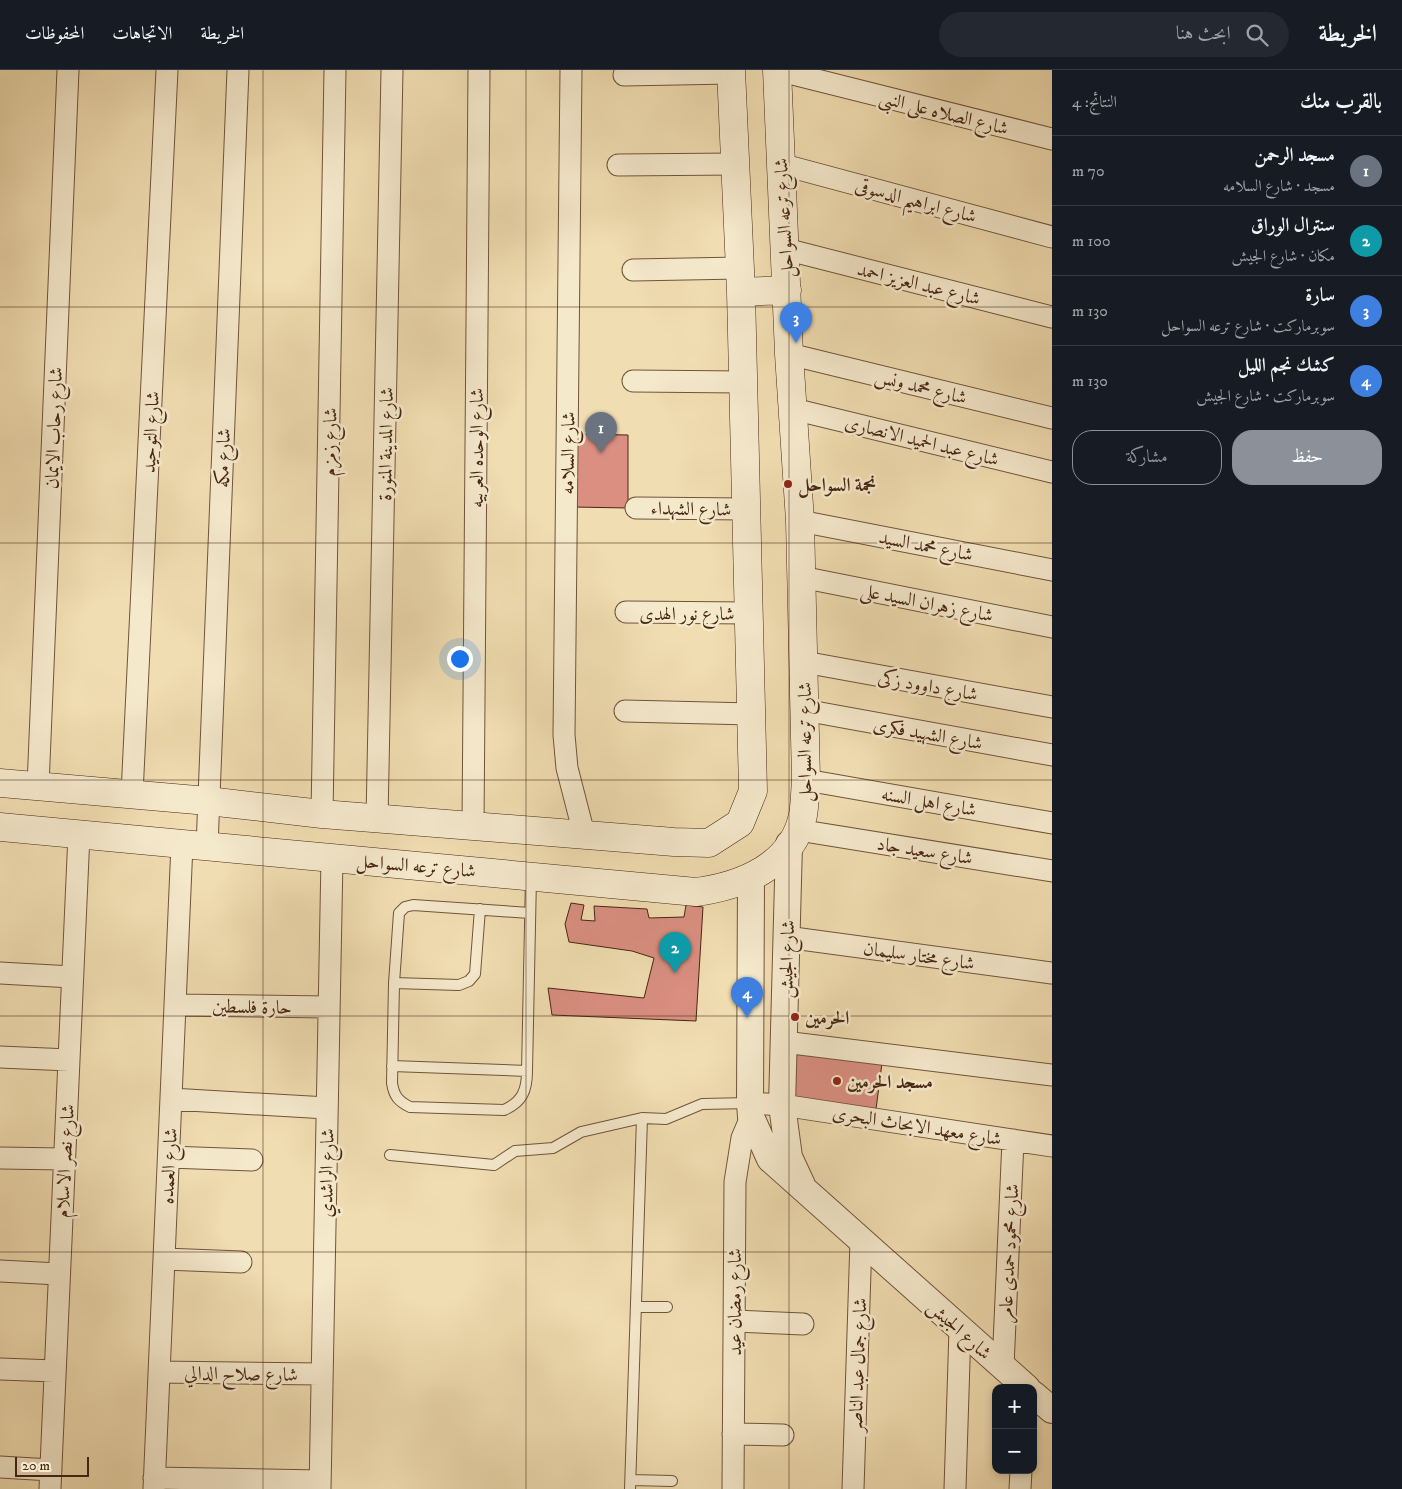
<!DOCTYPE html>
<html lang="ar">
<meta charset="utf-8">
<style>
body{margin:0;font-family:"IM FELL DW Pica",Amiri,serif;background:#242831;color:#f1f3f6;direction:rtl}
.controls{position:absolute;right:15px;bottom:15px;display:grid;overflow:hidden;border-radius:10px;box-shadow:0 2px 8px #0003}
.controls button{width:45px;height:45px;display:grid;place-items:center;padding:0;border:0;border-bottom:1px solid #363941;background:#171b24;color:#f1f3f6;font:25px sans-serif}
.scale{position:absolute;left:15px;bottom:12px;width:74px;box-sizing:border-box;padding-left:5px;border:2px solid #472612;border-top:0;font-size:14px;line-height:18px;white-space:nowrap;color:#472612;-webkit-text-stroke:4px #f5e9cc;paint-order:stroke}
.you{position:absolute;left:459px;top:588px;width:18px;height:18px;margin:-12px;border:4px solid #fff;border-radius:50%;background:#1a73e8;box-shadow:0 0 0 8px #1a73e833}
.badge{display:grid;place-items:center;width:32px;height:32px;border-radius:50%;background:#8c9099;color:#fff;font-size:16px;font-weight:700}
.pin{position:absolute;translate:-50% -41px;filter:drop-shadow(0 1px 2px #0008)}
.pin::after{content:'';position:absolute;top:26px;width:18px;height:15px;background:inherit;clip-path:polygon(0 0,100% 0,50% 100%)}
.list{margin:0;padding:0;list-style:none}
h2{display:flex;justify-content:space-between;align-items:center;height:65px;margin:0;padding:0 20px;font-size:21px}
h2 small{font-size:16px;font-weight:400;color:#9ea1a6}
.list li{display:grid;grid-template-columns:32px 1fr auto;gap:15px;align-items:center;box-sizing:border-box;height:70px;padding:0 20px;border-top:1px solid #363941}
.list b{display:block;font-size:19px;white-space:nowrap}
.list p{margin:0;font-size:16px;white-space:nowrap;color:#9ea1a6}
.list em{font-size:16px;font-style:normal;color:#9ea1a6}
.actions{display:flex;gap:10px;padding:15px 20px}
.actions a{flex:1;padding:11px 0;border:1px solid #8c9099;border-radius:20px;text-align:center;font-size:18px;color:#8c9099}
.actions .main{background:#8c9099;color:#fff}
.icon{flex:none;width:28px;height:28px;fill:none;stroke:currentColor;stroke-width:2;stroke-linecap:round;stroke-linejoin:round}
.map{position:relative;flex:none;width:1052px;height:1419px;overflow:hidden;direction:ltr}
header{display:flex;align-items:center;gap:30px;box-sizing:border-box;height:70px;padding:0 25px;background:#171b24;border-bottom:1px solid #363941}
header strong{font-size:24px}
nav{display:flex;gap:28px;margin-inline-start:auto;font-size:18px}
.search{width:350px;height:45px;background:#242831;display:flex;align-items:center;gap:12px;box-sizing:border-box;padding:0 18px;border-radius:28px;color:#9ea1a6;font-size:19px}
main{display:flex}
aside{flex:1;background:#171b24}
.map>svg:first-child{display:block}
.building{fill:#da8f81;stroke:#472612}
.lines{fill:none;stroke-linecap:round;stroke-linejoin:round}
.service-casing{stroke:#71543a;stroke-width:12}
.minor-casing{stroke:#71543a;stroke-width:23}
.tertiary-casing{stroke:#71543a;stroke-width:28}
.secondary-casing{stroke:#472612;stroke-width:29}
.service{stroke:#f5e9cc;stroke-width:10}
.minor{stroke:#f5e9cc;stroke-width:21}
.tertiary{stroke:#f5e9cc;stroke-width:26}
.secondary{stroke:#f5e9cc;stroke-width:28}
.grid{fill:none;stroke:#472612;stroke-width:1;stroke-opacity:0.55}
.poi-dot{fill:#8f2418;stroke:#f5e9cc;stroke-width:2}
.labels{text-anchor:middle;stroke-width:5;stroke-linejoin:round;paint-order:stroke}
.street-label{font-size:19px;fill:#472612;stroke:#f5e9cc}
.poi-label{font-size:19px;font-weight:bold;fill:#472612;stroke:#f5e9cc;text-anchor:start}
</style>
<header>
<strong>الخريطة</strong>
<div class="search"><svg class="icon" aria-label="search" viewBox="0 0 24 24"><circle cx="10" cy="10" r="6"/><path d="M15 15l6 6"/></svg>ابحث هنا</div>
<nav><a>الخريطة</a><a>الاتجاهات</a><a>المحفوظات</a></nav>
</header>
<main>
<aside>
<h2>بالقرب منك<small>النتائج: 4</small></h2>
<ul class="list">
<li><span class="badge" style="background:#6b7280">1</span><div><b>مسجد الرحمن</b><p>مسجد · شارع السلامه</p></div><em>70 m</em></li>
<li><span class="badge" style="background:#0f9aa8">2</span><div><b>سنترال الوراق</b><p>مكان · شارع الجيش</p></div><em>100 m</em></li>
<li><span class="badge" style="background:#3f7fe0">3</span><div><b>سارة</b><p>سوبرماركت · شارع ترعه السواحل</p></div><em>130 m</em></li>
<li><span class="badge" style="background:#3f7fe0">4</span><div><b>كشك نجم الليل</b><p>سوبرماركت · شارع الجيش</p></div><em>130 m</em></li>
</ul>
<div class="actions"><a class="main">حفظ</a><a>مشاركة</a></div>
</aside>
<div class="map">
<svg width="1052" height="1419" viewBox="0 0 1052 1419">
<rect width="100%" height="100%" fill="#f0ddb1"/>
<filter id="stains"><feTurbulence type="fractalNoise" baseFrequency=".004" numOctaves="4"/><feColorMatrix values="0 0 0 0 .2 0 0 0 0 .09 0 0 0 0 .02 0 0 0 .5 -.17"/></filter>
<radialGradient id="worn" r=".72"><stop offset=".6" stop-color="#630" stop-opacity="0"/><stop offset="1" stop-color="#630" stop-opacity=".3"/></radialGradient>
<path class="building" d="M575,364l53,1v73l-54,-1z
M571,833l13,2 -3,15 14,1 -1,-15 53,3 2,9 35,-1 2,-12 17,2 -7,114 -144,-6 -4,-27 96,10 10,-40 -22,-7 -63,-9 -4,-18z
M797,983l85,10 -6,46 -84,-10z"/>
<g class="lines">
<g class="service-casing">
<path id="service" d="M530,843l-117,-8 -8,2 -6,6 -5,70 -2,100c2,13 6,18 18,24l94,3c18,-8 23,-19 23,-39l4,-194
M394,913l65,2 10,-4 6,-7 5,-65
M392,996l135,5
M390,1085l104,10 21,-14 38,-3 28,-16 61,-14 24,1 36,-15 48,-1
M636,1237h31
M631,1410l41,1
M630,1419l12,-371"/>
</g>
<g class="minor-casing">
<path id="minor" d="M571,0l-7,665 3,33 17,66
M777,0l275,69
M624,5l107,-2
M780,94l272,73
M618,95l117,-1
M785,179l267,68
M633,200l107,-2
M789,284l263,64
M633,311l110,1
M793,339l259,63
M636,438l110,1
M800,451l252,49
M801,507l251,50
M626,542l123,1
M804,592l248,45
M804,640l248,45
M625,641l127,3
M806,710l246,43
M38,716l30,-716
M132,724l35,-724
M322,744l13,-744
M377,749l15,-749
M473,756l6,-756
M798,760l254,41
M207,777l31,-777
M786,867l266,36
M0,903l72,4
M175,935l154,2
M784,972l268,33
M0,987l69,3
M171,1029l156,9
M750,1033l32,2 270,41
M169,1087l83,3
M0,1088l64,1
M164,1189l77,3
M0,1201l59,3
M734,1251l69,3
M1003,1297l10,-227
M0,1299l55,2
M159,1302l163,2
M733,1364l50,1
M0,1397l51,3
M154,1408l166,3
M50,1419l29,-655
M154,1419l28,-645
M320,1419l12,-631
M733,1419l2,-307 7,-44 9,-21
M853,1419l8,-249
M955,1419l5,-160
M1020,1419l1,-19"/>
</g>
<g class="tertiary-casing">
<path id="tertiary" d="M789,774l-7,261 7,52 13,28
M751,808l-1,225 1,14 19,42 257,229
M1033,1324l19,16"/>
</g>
<g class="secondary-casing">
<path id="secondary" d="M741,222l46,-2
M0,713l208,18 114,13 352,28 35,1 31,-20 13,-32 -12,-499 -10,-222
M0,757l696,65c45,-6 97,-26 107,-77 2,-11 2,-24 3,-35l-6,-259 -11,-167 -12,-284"/>
</g>
<use href="#service" class="service"/>
<use href="#minor" class="minor"/>
<use href="#tertiary" class="tertiary"/>
<use href="#secondary" class="secondary"/>
</g>
<path class="grid" d="M263,0v1419M526,0v1419M789,0v1419M0,237h1052M0,473h1052M0,710h1052M0,946h1052M0,1182h1052"/>
<g class="poi-dot">
<circle cx="788" cy="414" r="5"/>
<circle cx="795" cy="947" r="5"/>
<circle cx="837" cy="1011" r="5"/>
</g>
<g class="labels">
<g class="street-label">
<text transform="translate(944 42) rotate(14)" y="7">شارع الصلاه على النبى</text>
<text transform="translate(916 130) rotate(15)" y="7">شارع ابراهيم الدسوقى</text>
<text transform="translate(783 148) rotate(-93)" y="7">شارع ترعه السواحل</text>
<text transform="translate(919 213) rotate(14)" y="7">شارع عبد العزيز احمد</text>
<text transform="translate(921 316) rotate(14)" y="7">شارع محمد ونس</text>
<text transform="translate(53 358) rotate(-88)" y="7">شارع رحاب الايمان</text>
<text transform="translate(150 362) rotate(-87)" y="7">شارع التوحيد</text>
<text transform="translate(922 370) rotate(14)" y="7">شارع عبد الحميد الانصارى</text>
<text transform="translate(329 372) rotate(-89)" y="7">شارع زمزم</text>
<text transform="translate(385 374) rotate(-89)" y="7">شارع المدينة المنورة</text>
<text transform="translate(476 378) rotate(-90)" y="7">شارع الوحده العربيه</text>
<text transform="translate(567 383) rotate(-89)" y="7">شارع السلامه</text>
<text transform="translate(222 388) rotate(-88)" y="7">شارع مكه</text>
<text transform="translate(691 438) rotate(1)" y="7">شارع الشهداء</text>
<text transform="translate(926 475) rotate(11)" y="7">شارع محمد السيد</text>
<text transform="translate(927 532) rotate(11)" y="7">شارع زهران السيد على</text>
<text x="687" y="550">شارع نور الهدى</text>
<text transform="translate(928 615) rotate(10)" y="7">شارع داوود زكى</text>
<text transform="translate(928 663) rotate(10)" y="7">شارع الشهيد فكرى</text>
<text transform="translate(804 672) rotate(-90)" y="7">شارع ترعه السواحل</text>
<text transform="translate(929 731) rotate(10)" y="7">شارع اهل السنه</text>
<text transform="translate(925 780) rotate(9)" y="7">شارع سعيد جاد</text>
<text transform="translate(416 795) rotate(5)" y="7">شارع ترعه السواحل</text>
<text transform="translate(919 885) rotate(8)" y="7">شارع مختار سليمان</text>
<text transform="translate(786 889) rotate(-88)" y="7">شارع الجيش</text>
<text transform="translate(252 936) rotate(1)" y="7">حارة فلسطين</text>
<text transform="translate(917 1055) rotate(9)" y="7">شارع معهد الابحاث البحرى</text>
<text transform="translate(64 1091) rotate(-87)" y="7">شارع نصر الاسلام</text>
<text transform="translate(168 1096) rotate(-87)" y="7">شارع العمده</text>
<text transform="translate(326 1103) rotate(-89)" y="7">شارع الراشدي</text>
<text transform="translate(1008 1183) rotate(-87)" y="7">شارع محمود حمدى عامر</text>
<text transform="translate(734 1232) rotate(-90)" y="7">شارع رمضان عيد</text>
<text transform="translate(960 1259) rotate(42)" y="7">شارع الجيش</text>
<text transform="translate(857 1295) rotate(-88)" y="7">شارع جمال عبد الناصر</text>
<text transform="translate(241 1303) rotate(1)" y="7">شارع صلاح الدالي</text>
</g>
<g class="poi-label">
<text x="798" y="421">نجمة السواحل</text>
<text x="805" y="954">الحرمين</text>
<text x="847" y="1018">مسجد الحرمين</text>
</g>
</g>
<rect width="100%" height="100%" filter="url(#stains)"/>
<rect width="100%" height="100%" fill="url(#worn)"/>
</svg>
<div class="controls">
<button>+</button>
<button>−</button>
</div>
<div class="scale">20 m</div>
<div class="you"></div>
<div class="pin badge" style="left:601px;top:383px;background:#6b7280">1</div>
<div class="pin badge" style="left:675px;top:903px;background:#0f9aa8">2</div>
<div class="pin badge" style="left:796px;top:273px;background:#3f7fe0">3</div>
<div class="pin badge" style="left:747px;top:948px;background:#3f7fe0">4</div>
</div>
</main>
